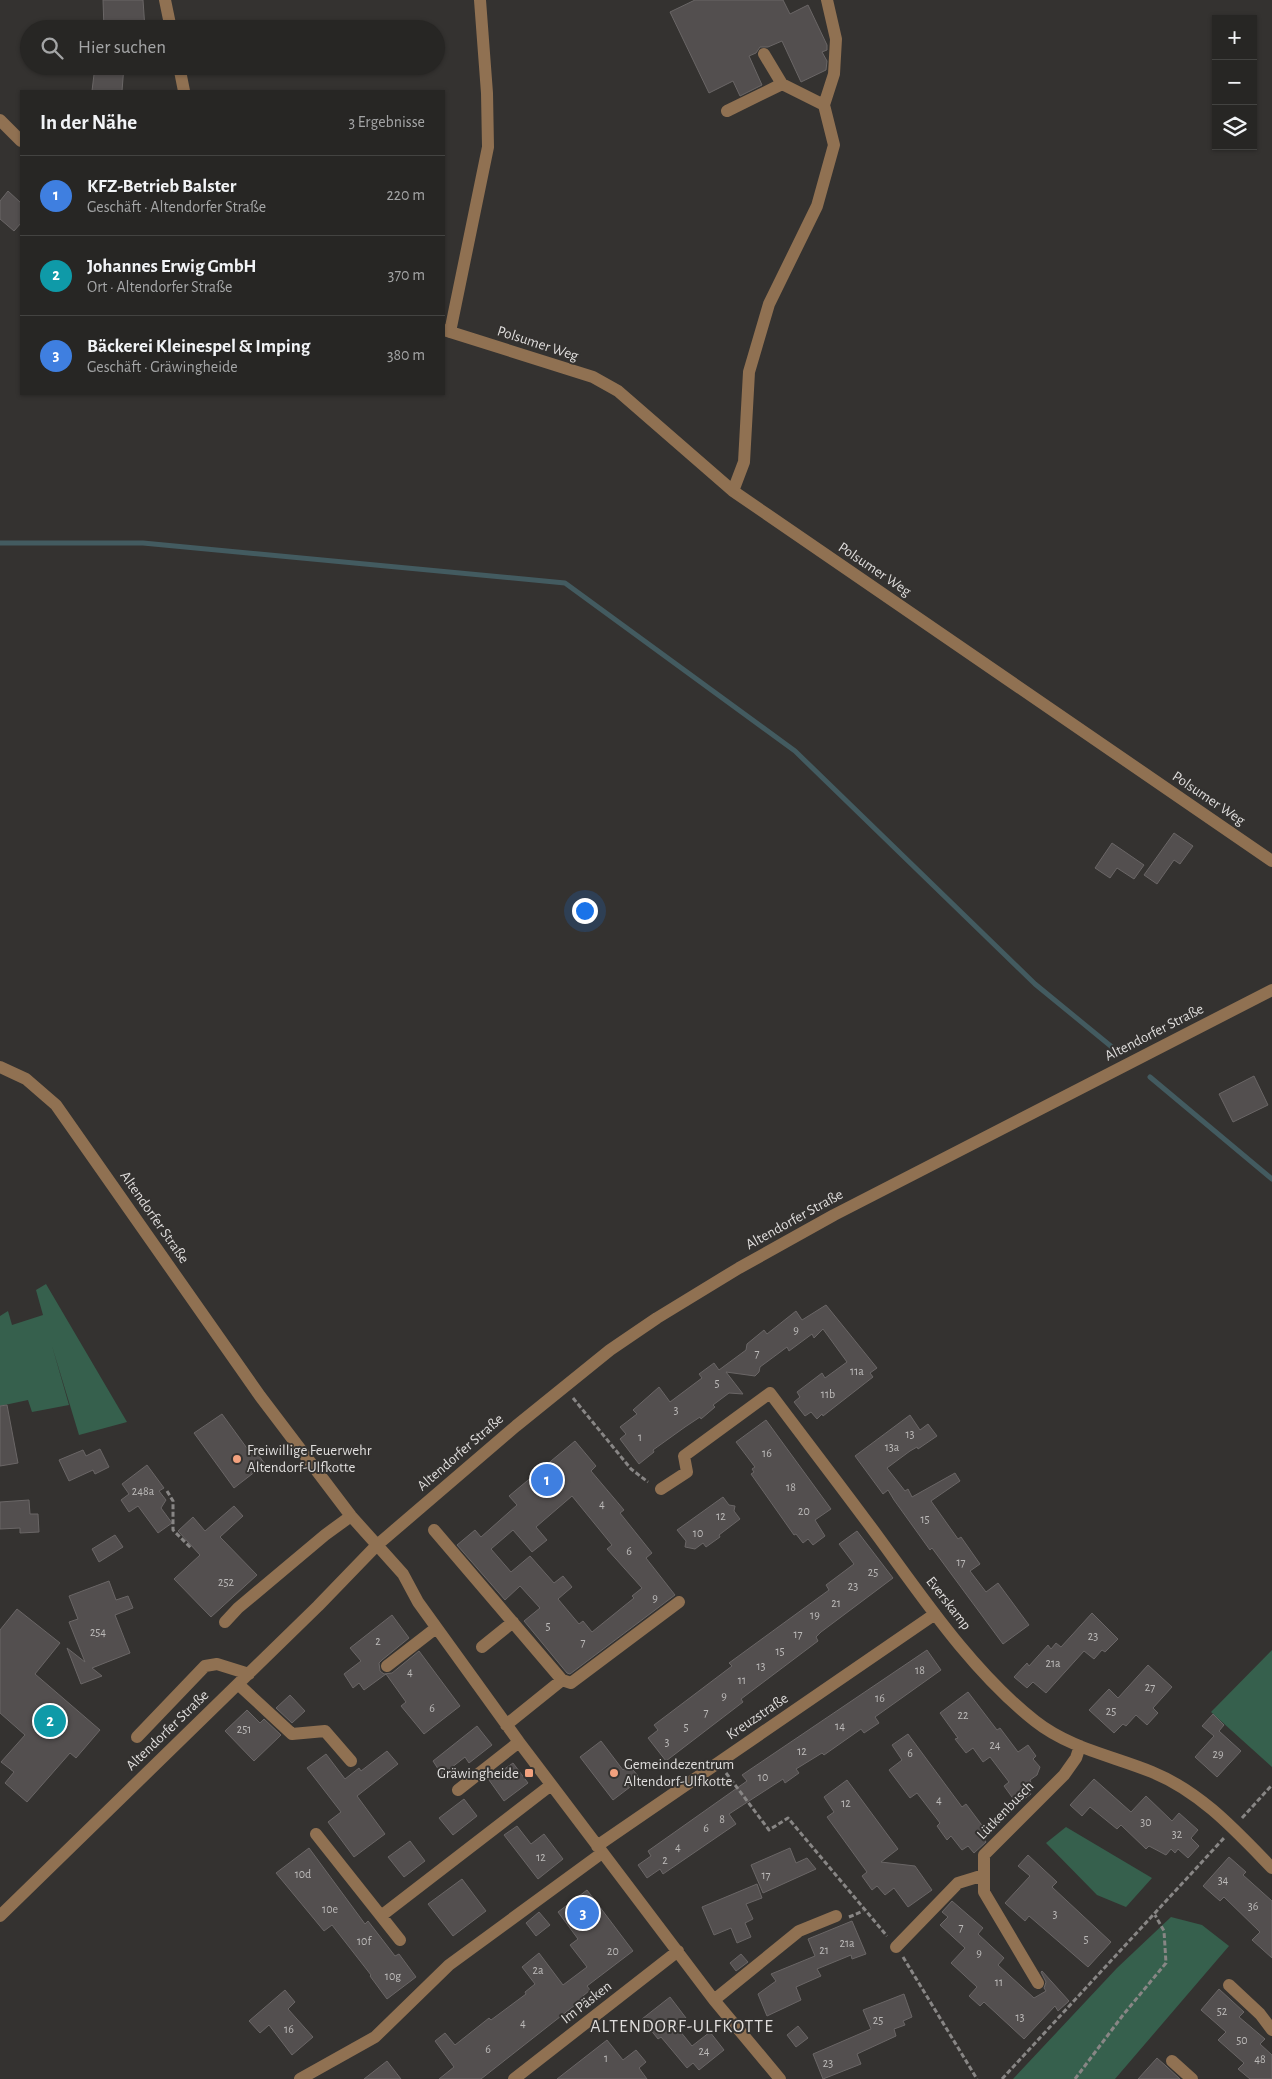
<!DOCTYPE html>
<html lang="de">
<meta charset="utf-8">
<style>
body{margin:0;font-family:"Alegreya Sans",sans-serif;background:#333231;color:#f1f3f6}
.controls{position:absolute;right:15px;top:15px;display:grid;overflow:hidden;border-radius:0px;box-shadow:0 1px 4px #0004}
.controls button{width:45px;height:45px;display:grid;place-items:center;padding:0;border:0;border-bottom:1px solid #434341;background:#272624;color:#f1f3f6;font:25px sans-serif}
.you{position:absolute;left:584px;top:910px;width:18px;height:18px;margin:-12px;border:4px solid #fff;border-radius:50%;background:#1a73e8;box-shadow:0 0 0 8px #1a73e833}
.badge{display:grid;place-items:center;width:32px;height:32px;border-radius:50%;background:#f2a17e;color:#fff;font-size:16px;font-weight:700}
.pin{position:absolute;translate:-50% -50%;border:2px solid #fff;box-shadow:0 1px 5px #0006}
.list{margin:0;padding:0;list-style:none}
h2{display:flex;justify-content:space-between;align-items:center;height:65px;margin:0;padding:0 20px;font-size:21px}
h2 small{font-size:16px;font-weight:400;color:#a4a5a6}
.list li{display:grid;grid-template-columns:32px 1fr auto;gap:15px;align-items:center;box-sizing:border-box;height:80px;padding:0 20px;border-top:1px solid #434341}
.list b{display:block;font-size:19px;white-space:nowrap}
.list p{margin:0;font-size:16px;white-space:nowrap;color:#a4a5a6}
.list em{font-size:16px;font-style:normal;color:#a4a5a6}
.icon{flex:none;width:28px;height:28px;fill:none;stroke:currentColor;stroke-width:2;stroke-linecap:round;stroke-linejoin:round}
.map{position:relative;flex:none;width:1272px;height:2079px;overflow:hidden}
.search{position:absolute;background:#272624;box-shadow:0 1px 4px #0004;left:20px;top:20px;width:425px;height:55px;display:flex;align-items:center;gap:12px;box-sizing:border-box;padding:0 18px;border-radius:28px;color:#a4a5a6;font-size:19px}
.panel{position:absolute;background:#272624;box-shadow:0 1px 4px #0004;left:20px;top:90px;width:425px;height:305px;border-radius:0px}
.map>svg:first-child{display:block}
.green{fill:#36604d}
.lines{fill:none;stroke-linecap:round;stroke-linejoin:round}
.stream{stroke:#435b60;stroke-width:5}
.building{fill:#534f4f;stroke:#6a6666;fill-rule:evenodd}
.path{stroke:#888685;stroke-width:3;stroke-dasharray:5 2.5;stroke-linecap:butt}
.minor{stroke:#907152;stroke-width:12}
.poi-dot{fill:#f2a17e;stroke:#343230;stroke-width:2}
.labels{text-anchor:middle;stroke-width:4;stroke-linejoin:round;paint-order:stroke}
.number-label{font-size:12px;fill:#bcbab9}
.street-label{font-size:15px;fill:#dfdddc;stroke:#343230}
.poi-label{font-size:15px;fill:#dfdddc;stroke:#343230;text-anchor:start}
.quarter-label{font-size:18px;letter-spacing:1px;fill:#dfdddc;stroke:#343230}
</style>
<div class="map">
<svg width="1272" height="2079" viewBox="0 0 1272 2079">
<rect width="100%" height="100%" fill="#343230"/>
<path class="green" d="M46,1284l81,138 -48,13 -27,-89 17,59 -37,7 -4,-12 -28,6v-90l8,-5 4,14 31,-10 -7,-25z
M1272,1650v117l-61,-55z
M1066,1827l86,51 -26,29 -29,-12 -51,-52z
M1171,1917l31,8 27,21 -114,133h-102l104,-111z"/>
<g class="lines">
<path class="stream" d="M0,543h143l422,40 230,168 240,233 83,68
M1150,1077l122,102"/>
</g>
<path class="building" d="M103,0h40l2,29h-41z
M695,0h88l7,14 18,-9 19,40v5l-5,2 5,9 -1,9 -25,12 -19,-41 -14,6h-8l-4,6 -7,3 13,29 -22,11 -7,-15 -24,12 -39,-81z
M95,66h29l-2,25h-30z
M8,191l13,12v20l-7,8 -14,-12v-18z
M1174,833l19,13 -13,18 -6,-4 -17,24 -13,-9z
M1112,843l32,22 -10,14 -17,-11 -7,10 -15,-10z
M1254,1076l14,29 -35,17 -14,-28z
M826,1305l51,63 -7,5 3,4 -50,39 -1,-2 -5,5 -6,-7 -6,4 -11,-14 6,-5 -3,-5 25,-19 3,5 22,-16 -24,-33 -9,9 -2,-4 -23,17 -2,-4 -27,20 -1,5 -4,4 -29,-4 17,22 -14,-1 -16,12 2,2 -14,12 -1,-2 -15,10 -32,23 1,2 -15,12 -19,-25 6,-5 -6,-7 17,-13 -4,-4 26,-23 11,15 32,-24 -3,-4 15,-11 5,7 27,-20 1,-6 17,-14 3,4 29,-23 6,9z
M7,1405l11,58 -18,3v-60z
M222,1414l27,37 4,-3 12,16 -31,24 -40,-55z
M910,1415l10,15 8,-6 9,12 -19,13 -1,-2 -7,4 -23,17 18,23 3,-2 4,8 43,-24 5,8 -29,20 27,38 3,-2 19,27 -10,7 16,21 12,-9 31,42 -26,19 -71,-96 -2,2 -36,-50 -6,-10 -5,4 -28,-38z
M766,1420l65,89 -16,11 10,16 -12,9 -5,-6 -5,4 -7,-9 -2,1 -43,-61 3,-2 -2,-3 3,-2 -19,-25z
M575,1441l21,25 -5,5 33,39 -4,3 32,40 -6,5 29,37 -105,79 -3,-1 -43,-52 16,-13 -20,-22 -15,14 -48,-55 18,-15 6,7 36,-32 -8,-9zM572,1496l40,49 -5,4 35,39 -10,8 2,2 -42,34 -9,-11 -4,3 -21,-25 14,-12 -9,-11 -9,7 -24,-27 -19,16 -20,-23 22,-19 19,22 15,-12 -11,-13z
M100,1449l9,18 -14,7 -2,-4 -24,11 -10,-21 24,-10 3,6z
M147,1465l17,23 -5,3 7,9 -5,8 11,15 -14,10 -20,-27 -9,6 -8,-12 8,-6 -7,-10z
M723,1497l6,8 6,1 -1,5 6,8 -21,16 1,2 -14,10 -3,-4 -8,6 -10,-2 1,-6 -9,-11z
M29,1500l1,14h8l1,18 -19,1v-5l-20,1v-27z
M234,1506l9,10 -23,21 37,38 -46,42 -37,-38 26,-24 -22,-24 15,-14 12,14z
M857,1531l36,47 -72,54 -5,5 2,4 -77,58 2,3 -77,59 -18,-23 10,-8 -4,-5 78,-59 -3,-3 100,-73 -3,-5 28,-21 -15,-20z
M115,1535l8,12 -24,15 -7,-13z
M109,1581l7,19 12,-4 5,12 -18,7 15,38 -38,15 10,8 -21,8 -14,-36 18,14 -16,-40 9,-3 -9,-23z
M17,1609l43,34 -25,31 65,56 -24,28 -6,-5 -43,49 -22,-19 9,-11 -13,-10 24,-27 -25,-22v-83z
M1092,1613l26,26 -13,13 -3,-2 -8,9 -10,-8 -38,42 -13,-11 -6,6 -13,-11 13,-14 2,3 19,-21 3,4 5,-6 5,4z
M392,1615l17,23 -27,22 -3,3 1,8 4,3 8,-1 27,-22 41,55 -36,28 -23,-28 5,-4 -20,-28 -22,16 -5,-7 -6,5 -9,-14 17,-13 -11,-13z
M927,1650l14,20 -66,47 4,6 -15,10 -3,-4 -37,26 -2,-2 -26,16 3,4 -14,10 -2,-4 -54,35 7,10 -73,50 -3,-5 -13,9 -9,-13 13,-9 -3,-5 99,-70 -5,-6z
M1148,1665l24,22 -19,21 5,5 -11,12 -11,-10 -10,11 -3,-2 -9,9 -25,-23 20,-21 9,9z
M968,1692l29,38 3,-2 18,24 10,-7 8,11 -3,3 7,8 -3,8 -7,5 1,3 -5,4 5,7 -14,10 -13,-18 5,-4 -19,-25 -7,5 -10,-14 -7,5 -11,-14 3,-1 -18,-25z
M290,1695l15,16 -13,12 -16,-15z
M247,1710l13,13 4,-4 17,16 -27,26 -29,-30z
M1213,1714l11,11 -5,6 22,20 -24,26 -22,-20 19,-21 -12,-10z
M477,1726l15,19 -23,18 -4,-6 -23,18 -9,-14z
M908,1734l54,73 4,-3 21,28 -5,4 4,6 -12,11 -6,-7 -6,4 -11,-14 -4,4 -10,-14 3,-3 -23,-30 -7,5 -21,-28 13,-10 -10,-15z
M601,1741l22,29 6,-5 9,11 -7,5 3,3 -21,16 -33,-43z
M387,1751l11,13 -41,32 28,38 -31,23 -26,-35 13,-10 -34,-44 19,-14 19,25 14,-11 2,3z
M513,1763l15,20 -24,18 -15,-21z
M1094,1779l37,33 15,-16 26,25 7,-8 19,17 -7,8 8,8 -11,12 -10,-9 -3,4 -4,-4 -5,6 -17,-9 -3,3 -25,-24 -4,4 -27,-22 -8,9 -12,-11z
M847,1780l51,69 -17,13 34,4 17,24 -24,17 -14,-19 -9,7 -8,-9 -5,4 -10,-14 5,-4 -40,-55 7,-5 -10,-15z
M464,1799l13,17 -24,19 -14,-17z
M517,1826l14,18 13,-10 19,25 -25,20 -34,-44z
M410,1841l15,20 -21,16 -16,-20z
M309,1848l56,76 3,-3 27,35 4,-2 17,23 -29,22 -17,-23 1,-1 -39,-50 -8,6 -48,-58z
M790,1848l6,15 11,-5 9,11 -53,24 -12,-28z
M1028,1855l29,27 -5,5 59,55 -23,25 -59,-51 -4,5 -20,-18 25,-27 -12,-10z
M1229,1857l17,15 -3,3 29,26v57l-20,-18 8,-8 -36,-35 -4,4 -17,-15z
M462,1879l24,32 -33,25 -25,-32z
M757,1884l5,14 -16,6 7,15 -8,4 6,14 -14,6 -6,-15 -17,7 -12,-28z
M587,1890l46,61 -46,35 3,4 -7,6 1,2 -103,81h-42l15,-12 -19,-26 10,-8 10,12 34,-27 2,2 35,-26 -1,-2 10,-8 -13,-17 17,-14 24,32 24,-18 -17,-22 8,-6 -20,-27z
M952,1901l31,27 -5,6 26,24 -6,7 36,33 12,-7 -2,-3 2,-6 -5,-10 1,-1 27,30 -11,10 -3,-5 -31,33 -40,-37 -4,4 -11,-10 8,-9 -26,-24 14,-15 -25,-23 8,-8 -6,-5z
M539,1912l11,13 -14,11 -10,-13z
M852,1921l14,33 -14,5 -1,-4 -34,14 4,7 -25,11 5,13 -34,16 -9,-22 18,-13 -5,-7 44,-18 -7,-17z
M741,1954l7,8 -12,9 -6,-8z
M1219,1989l25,23 -5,5 26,22 -5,5 12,11v24h-22l-12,-10 6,-6 -26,-23 8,-8 -25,-22z
M285,1990l10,12 -7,7 25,28 -21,18 -23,-30 -9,8 -11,-12z
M904,1994l8,23 -9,4 2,4 -11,4 2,7 -39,18 4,10 -38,15 -10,-25 58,-25 -8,-19z
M670,1997l16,21 -10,8 16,20 18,-14 14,18 -25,20 -6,-7 -6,5 -26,-31 -3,2 -16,-20z
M798,2026l10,12 -12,9 -9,-12z
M607,2040l16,20 13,-10 10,12 -7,6 8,11h-90z
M1157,2058l9,8 14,13h-42z
M387,2061l14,18h-37z"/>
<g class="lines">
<path class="path" d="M573,1398l58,71 17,13
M167,1491l6,10v29l18,18
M726,1773l43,57 19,-12 99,118
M1242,1818l30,-33
M849,1917l14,-6
M903,1957l74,122
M1002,2079l222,-241
M1075,2079l48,-64 43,-52 -2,-32 -9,-16"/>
<path class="minor" d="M165,0l6,29
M764,54l18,30 42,21
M179,66l5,25
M727,111l55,-27
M0,120l21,21
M444,330l149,47 25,14 115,100 539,370
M450,332l38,-185 -1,-54 -7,-93
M733,491l11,-29 5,-90 20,-68 48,-98 17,-61 -10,-40 10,-31 2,-35 -9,-39
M0,1067l26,12 30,26 204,291 91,120 52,58 15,28 101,140 195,258 66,79
M661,1489l26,-17 -3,-16 86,-63c36,48 73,96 109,145 46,63 94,134 156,183 34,27 78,35 117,51 49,20 84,59 120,96
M434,1530l128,150 -56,45
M225,1622l13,-14 87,-73 26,-19
M482,1647l31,-25
M387,1666l49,-38
M562,1680l9,3 108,-81
M238,1684l54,50 33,-3 26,30
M137,1737l68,-71 12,-2 32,10
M458,1790l61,-48
M316,1834l84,106
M597,1846l338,-232
M0,1916l318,-310 58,-60 140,-120 94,-76 47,-32 82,-50 95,-53 438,-225
M381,1916l170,-131
M896,1947l62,-64 26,-8
M1038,1983l-54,-91v-37l80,-80 12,-17 4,-12
M1229,1985l31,29 12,16
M714,2000l85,-69 37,-15
M1172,2061l20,18
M300,2079l75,-42 74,-72 153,-112
M514,2079l164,-128"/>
</g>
<g class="poi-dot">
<circle cx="237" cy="1459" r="5"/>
<rect x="524" y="1768" width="10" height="10" rx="2.5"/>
<circle cx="614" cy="1773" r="5"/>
</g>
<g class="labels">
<g class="number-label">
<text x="796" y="1334">9</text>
<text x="757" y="1357">7</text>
<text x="857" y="1375">11a</text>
<text x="717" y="1387">5</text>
<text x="828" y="1398">11b</text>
<text x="676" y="1414">3</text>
<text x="910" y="1438">13</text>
<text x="640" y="1441">1</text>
<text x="892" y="1451">13a</text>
<text x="767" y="1457">16</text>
<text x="791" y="1491">18</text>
<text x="143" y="1495">248a</text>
<text x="602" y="1508">4</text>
<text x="804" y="1515">20</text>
<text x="721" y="1520">12</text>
<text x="925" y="1523">15</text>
<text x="698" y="1537">10</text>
<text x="629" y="1555">6</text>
<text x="961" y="1566">17</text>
<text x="873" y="1576">25</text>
<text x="226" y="1586">252</text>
<text x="853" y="1590">23</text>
<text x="655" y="1602">9</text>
<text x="836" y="1607">21</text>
<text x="815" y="1619">19</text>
<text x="548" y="1630">5</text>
<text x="98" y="1636">254</text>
<text x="798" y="1638">17</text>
<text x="1093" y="1640">23</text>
<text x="378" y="1645">2</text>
<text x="583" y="1646">7</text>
<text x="780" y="1655">15</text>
<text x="1053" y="1667">21a</text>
<text x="761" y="1670">13</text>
<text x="920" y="1674">18</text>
<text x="410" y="1676">4</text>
<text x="742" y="1684">11</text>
<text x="1150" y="1691">27</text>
<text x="724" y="1700">9</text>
<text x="880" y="1702">16</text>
<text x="432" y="1712">6</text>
<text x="1111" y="1715">25</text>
<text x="706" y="1716">7</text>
<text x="963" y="1719">22</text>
<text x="840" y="1730">14</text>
<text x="686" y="1731">5</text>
<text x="244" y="1733">251</text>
<text x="667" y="1746">3</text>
<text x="995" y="1749">24</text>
<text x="802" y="1755">12</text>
<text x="910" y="1757">6</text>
<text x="1218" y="1758">29</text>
<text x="763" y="1781">10</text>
<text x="939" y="1804">4</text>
<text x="846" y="1807">12</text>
<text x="722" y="1823">8</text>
<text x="1146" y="1826">30</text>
<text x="706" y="1832">6</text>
<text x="1177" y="1838">32</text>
<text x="678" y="1851">4</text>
<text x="541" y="1861">12</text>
<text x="665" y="1864">2</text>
<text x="303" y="1878">10d</text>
<text x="766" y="1879">17</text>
<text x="1223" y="1884">34</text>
<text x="1253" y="1910">36</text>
<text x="330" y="1913">10e</text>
<text x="1055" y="1918">3</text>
<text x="961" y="1931">7</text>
<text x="1086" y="1943">5</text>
<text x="364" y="1945">10f</text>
<text x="847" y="1947">21a</text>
<text x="824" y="1954">21</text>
<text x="613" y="1955">20</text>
<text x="979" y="1957">9</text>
<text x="538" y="1974">2a</text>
<text x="393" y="1980">10g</text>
<text x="999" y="1986">11</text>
<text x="1222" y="2015">52</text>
<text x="1020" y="2021">13</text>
<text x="878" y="2024">25</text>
<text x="523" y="2027">4</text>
<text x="289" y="2033">16</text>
<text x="1242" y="2044">50</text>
<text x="488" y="2053">6</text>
<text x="704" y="2055">24</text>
<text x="606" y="2062">1</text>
<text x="1260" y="2063">48</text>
<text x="828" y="2067">23</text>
</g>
<g class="street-label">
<text transform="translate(538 343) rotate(18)" y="5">Polsumer Weg</text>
<text transform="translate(875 569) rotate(34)" y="5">Polsumer Weg</text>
<text transform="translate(1209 798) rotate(34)" y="5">Polsumer Weg</text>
<text transform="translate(1154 1032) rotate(-27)" y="5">Altendorfer Straße</text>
<text transform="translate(155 1217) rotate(55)" y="5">Altendorfer Straße</text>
<text transform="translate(794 1219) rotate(-29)" y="5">Altendorfer Straße</text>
<text transform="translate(460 1452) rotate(-41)" y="5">Altendorfer Straße</text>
<text transform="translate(949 1603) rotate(52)" y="5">Everskamp</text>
<text transform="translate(757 1716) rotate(-34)" y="5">Kreuzstraße</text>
<text transform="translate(167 1730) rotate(-44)" y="5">Altendorfer Straße</text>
<text transform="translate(1005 1810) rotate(-46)" y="5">Lütkenbusch</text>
<text transform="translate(586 2002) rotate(-38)" y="5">Im Päsken</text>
</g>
<g class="poi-label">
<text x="247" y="1455">Freiwillige Feuerwehr<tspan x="247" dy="17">Altendorf-Ulfkotte</tspan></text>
<text x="624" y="1769">Gemeindezentrum<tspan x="624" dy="17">Altendorf-Ulfkotte</tspan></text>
<text x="519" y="1778" text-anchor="end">Gräwingheide</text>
</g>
<g class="quarter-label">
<text x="682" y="2032">ALTENDORF-ULFKOTTE</text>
</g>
</g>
</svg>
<div class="controls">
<button>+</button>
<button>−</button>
<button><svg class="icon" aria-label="layers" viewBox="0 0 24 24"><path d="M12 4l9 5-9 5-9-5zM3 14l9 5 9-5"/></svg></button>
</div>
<div class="you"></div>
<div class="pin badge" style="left:547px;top:1480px;background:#3f7fe0">1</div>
<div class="pin badge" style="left:50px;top:1721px;background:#0f9aa8">2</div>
<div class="pin badge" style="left:583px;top:1913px;background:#3f7fe0">3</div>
<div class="search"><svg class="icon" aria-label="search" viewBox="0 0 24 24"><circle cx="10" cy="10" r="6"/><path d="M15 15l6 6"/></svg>Hier suchen</div>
<section class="panel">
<h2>In der Nähe<small>3 Ergebnisse</small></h2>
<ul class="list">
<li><span class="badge" style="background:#3f7fe0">1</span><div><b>KFZ-Betrieb Balster</b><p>Geschäft · Altendorfer Straße</p></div><em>220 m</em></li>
<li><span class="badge" style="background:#0f9aa8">2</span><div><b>Johannes Erwig GmbH</b><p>Ort · Altendorfer Straße</p></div><em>370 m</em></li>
<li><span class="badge" style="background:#3f7fe0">3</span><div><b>Bäckerei Kleinespel &amp; Imping</b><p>Geschäft · Gräwingheide</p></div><em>380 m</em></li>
</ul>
</section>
</div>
